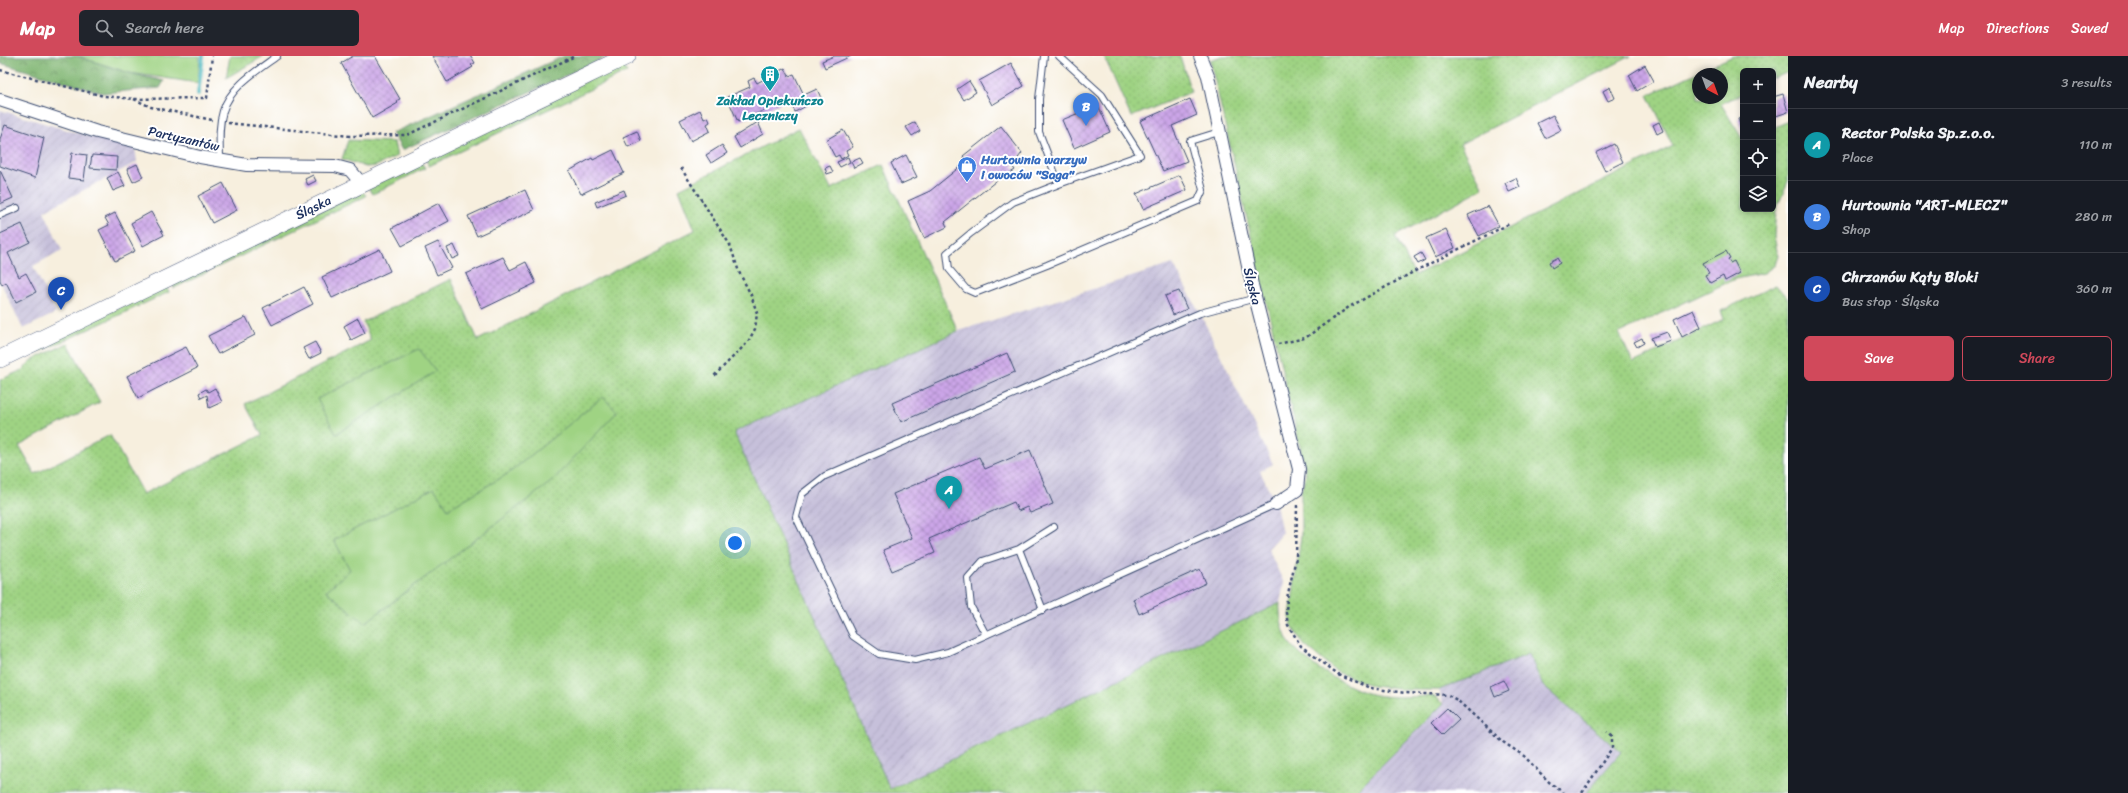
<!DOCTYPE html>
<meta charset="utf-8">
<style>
body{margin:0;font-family:Sriracha,sans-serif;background:#20242c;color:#f1f3f6}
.controls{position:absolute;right:12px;top:12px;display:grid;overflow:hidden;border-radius:6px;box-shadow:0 2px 6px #0003}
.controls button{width:36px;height:36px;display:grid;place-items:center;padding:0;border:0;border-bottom:1px solid #363941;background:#171b24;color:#f1f3f6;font:20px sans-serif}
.compass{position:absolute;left:1692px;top:12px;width:36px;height:36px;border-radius:50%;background:#171b24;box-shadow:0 2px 6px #0003;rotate:139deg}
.you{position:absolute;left:735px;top:487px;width:14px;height:14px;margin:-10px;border:3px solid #fff;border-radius:50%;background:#1a73e8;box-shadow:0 0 0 6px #1a73e833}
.badge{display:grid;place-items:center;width:26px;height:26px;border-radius:50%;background:#d1495b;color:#fff;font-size:13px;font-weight:700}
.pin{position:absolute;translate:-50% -33px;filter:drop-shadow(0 1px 2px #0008)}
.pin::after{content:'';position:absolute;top:21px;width:14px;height:12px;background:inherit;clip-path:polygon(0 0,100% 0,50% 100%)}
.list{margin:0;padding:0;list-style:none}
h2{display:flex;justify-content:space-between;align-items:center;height:52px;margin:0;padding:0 16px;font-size:17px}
h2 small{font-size:13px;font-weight:400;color:#9ea1a6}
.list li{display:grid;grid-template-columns:26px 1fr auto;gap:12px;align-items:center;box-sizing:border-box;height:72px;padding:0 16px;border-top:1px solid #363941}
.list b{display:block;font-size:15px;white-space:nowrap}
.list p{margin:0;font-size:13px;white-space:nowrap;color:#9ea1a6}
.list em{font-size:13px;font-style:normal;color:#9ea1a6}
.actions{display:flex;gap:8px;padding:12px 16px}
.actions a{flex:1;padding:9px 0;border:1px solid #d1495b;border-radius:6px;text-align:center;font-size:14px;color:#d1495b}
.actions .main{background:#d1495b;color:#fff}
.icon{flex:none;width:22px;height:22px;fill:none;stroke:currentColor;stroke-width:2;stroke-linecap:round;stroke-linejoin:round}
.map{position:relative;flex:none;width:1788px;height:737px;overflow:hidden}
header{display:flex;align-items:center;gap:24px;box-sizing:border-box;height:56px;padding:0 20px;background:#d1495b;color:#fff}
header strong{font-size:19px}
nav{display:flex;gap:22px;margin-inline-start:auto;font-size:14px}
.search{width:280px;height:36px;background:#20242c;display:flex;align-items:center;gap:10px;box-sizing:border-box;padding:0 14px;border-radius:6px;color:#9ea1a6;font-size:15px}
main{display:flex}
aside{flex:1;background:#171b24}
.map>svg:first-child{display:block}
.industrial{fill:url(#industrial-furrows)}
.grass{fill:url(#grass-dots);stroke:#5d8170;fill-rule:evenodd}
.forest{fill:url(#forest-crowns);stroke:#4d7268}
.park{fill:url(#park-crowns);stroke:#5d8170}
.garden{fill:#9fd383;stroke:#5d8170}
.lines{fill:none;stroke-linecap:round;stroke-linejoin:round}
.stream{stroke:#47b7bf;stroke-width:4}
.building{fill:url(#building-cross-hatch)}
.lane-casing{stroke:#3c4c71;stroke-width:8}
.street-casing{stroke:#3c4c71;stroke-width:14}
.secondary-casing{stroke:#3c4c71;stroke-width:18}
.path{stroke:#3c4c71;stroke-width:2.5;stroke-dasharray:3 3;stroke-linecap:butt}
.lane{stroke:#fff;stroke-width:6}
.street{stroke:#fff;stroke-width:12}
.secondary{stroke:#fff;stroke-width:17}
.labels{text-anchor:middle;stroke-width:4;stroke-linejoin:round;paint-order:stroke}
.culture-label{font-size:13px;font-weight:bold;fill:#0d838f;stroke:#fff}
.street-label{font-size:13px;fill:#1b2f5e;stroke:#fff}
.shop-label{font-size:13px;font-weight:bold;fill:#366cbe;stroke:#fff;text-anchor:start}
</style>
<header>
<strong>Map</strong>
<div class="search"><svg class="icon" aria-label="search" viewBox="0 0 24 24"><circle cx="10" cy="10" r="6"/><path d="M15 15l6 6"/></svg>Search here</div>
<nav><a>Map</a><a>Directions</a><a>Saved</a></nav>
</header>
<main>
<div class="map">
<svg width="1788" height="737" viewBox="0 0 1788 737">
<defs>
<pattern id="industrial-furrows" width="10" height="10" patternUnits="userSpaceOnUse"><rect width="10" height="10" fill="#c6c0da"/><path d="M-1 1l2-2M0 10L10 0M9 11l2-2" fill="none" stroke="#aaa5be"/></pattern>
<pattern id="grass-dots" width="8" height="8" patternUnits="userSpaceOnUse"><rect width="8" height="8" fill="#9fd383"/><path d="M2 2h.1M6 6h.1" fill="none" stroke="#88b574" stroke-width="1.8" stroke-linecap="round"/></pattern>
<pattern id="forest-crowns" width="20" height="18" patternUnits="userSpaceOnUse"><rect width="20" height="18" fill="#7fb571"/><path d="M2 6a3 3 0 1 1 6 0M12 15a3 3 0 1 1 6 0" fill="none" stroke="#679460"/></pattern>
<pattern id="park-crowns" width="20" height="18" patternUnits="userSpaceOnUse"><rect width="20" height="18" fill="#9fd383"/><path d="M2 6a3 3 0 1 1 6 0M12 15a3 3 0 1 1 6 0" fill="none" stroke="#88b574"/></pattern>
<pattern id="building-cross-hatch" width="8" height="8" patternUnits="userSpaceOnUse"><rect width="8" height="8" fill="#cca6e8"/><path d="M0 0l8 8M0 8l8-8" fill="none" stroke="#a588bf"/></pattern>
</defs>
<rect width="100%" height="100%" fill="#fff"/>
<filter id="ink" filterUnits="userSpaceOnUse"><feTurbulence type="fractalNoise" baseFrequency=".025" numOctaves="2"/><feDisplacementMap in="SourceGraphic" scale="8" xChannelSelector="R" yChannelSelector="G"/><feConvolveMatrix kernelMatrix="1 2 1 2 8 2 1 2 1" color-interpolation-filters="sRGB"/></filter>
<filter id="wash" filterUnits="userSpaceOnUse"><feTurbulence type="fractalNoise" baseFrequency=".012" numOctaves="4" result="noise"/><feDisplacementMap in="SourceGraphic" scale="16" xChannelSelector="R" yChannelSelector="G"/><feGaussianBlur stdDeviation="0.9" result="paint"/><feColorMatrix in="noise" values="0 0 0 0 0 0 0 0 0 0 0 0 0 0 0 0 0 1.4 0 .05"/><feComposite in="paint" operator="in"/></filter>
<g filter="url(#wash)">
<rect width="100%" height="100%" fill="#f7efde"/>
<path class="industrial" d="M0,54l77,23 58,14 2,15 -93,49 18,39 -29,16 23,47 -33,16 -23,-48z
M1173,208l27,49 73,151 -13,7 16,33 6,29 -14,16 16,34 -4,20 -390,186 -156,-357 224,-101z
M1529,598l14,32 78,66 -35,41h-232l89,-89 -4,-14z"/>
<path class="grass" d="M1104,0h76l11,36 -60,25z
M1222,0h409l-171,88 23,44 -88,48 20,39 258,-129 -25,-51 85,-39h55v16l-15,7v-8h-30v22l-22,11 22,36v69h30v-81l15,-7v60l-12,29 -2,26 4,20 -3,9 -11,8 -29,6 -116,54 14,30 91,-44 -3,-8 55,-26 12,14v494h-202l35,-41 -78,-66 -14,-32 -90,36h-32l-34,-4 -36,-14 -33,-27 -13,-20 -1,-9 11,-80v-44l5,-19 -96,-413zM1698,18h24v24h-24z
M622,8l5,8 -198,94 -4,-8z
M799,72l32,61 52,-24 75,166 -224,101 156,357 390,-186c-1,12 2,25 7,36 10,20 62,50 84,55 20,5 44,2 64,2l8,8 -89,89h-1354v-413l22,-10 9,-9 37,-18 32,59 -81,44 16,28 75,-39 33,59 119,-59 -17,-31 126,-64 -8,-18 88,-43 27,61 217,-110 -16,-41z
M348,84l46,2 3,14 -21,10 -10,1 -24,-8z
M420,104l5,8 -52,26 -6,-8z
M361,133l5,7 -192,92 -3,-7z
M166,229l3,7 -136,63 -2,-5z"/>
<path class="forest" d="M0,0h77l53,17 34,8 -4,7 -57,5 -103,-30z
M564,0h45l-207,94 -10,-17z"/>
<path class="park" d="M230,0h32v1l-36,21z"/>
<path class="garden" d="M77,0h123l-2,27 -68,-10z
M419,293l17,22 -100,63 -19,-35z
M603,341l14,15 -66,70 -186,141 -39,-32 24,-21 -16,-30 100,-52 14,21 61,-36z"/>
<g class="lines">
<path class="stream" d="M198,38l5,-38"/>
</g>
<g id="blocks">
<path class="building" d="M353,0h22l25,43 -4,2 2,2 -26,15 -31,-55z
M432,0h39l4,7 -4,2 2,2 -26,15z
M834,0h17l-26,12 -3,-7z
M1011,7l13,23 -32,19 -13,-24z
M1645,9l9,16 -17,10 -8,-16z
M785,12l4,8 5,-2 10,21 13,-6 4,9 -26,14 -6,-13 -51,23 -11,-25 23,-10 -2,-6 6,-3 3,5z
M969,25l7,11 -12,8 -7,-11z
M1610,31l5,11 -7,3 -5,-10z
M1783,38l5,18 -15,5v-20z
M1190,43l7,16 -25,11 15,35 -24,10 -23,-50z
M1098,49l12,27 -36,16 -12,-28z
M700,54l4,9 4,-2 2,5 -3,2 3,7 -19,10 -11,-21z
M1553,59l8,15 -16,8 -8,-15z
M1743,61v17l-5,-15z
M758,66l5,12 -23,14 -6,-11z
M915,66l5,9 -8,5 -6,-9z
M1659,66l4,9 -6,3 -4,-9z
M5,69l39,13 -9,40 -35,-12v-27z
M1001,70l21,27 -4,5 2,2 -8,6 3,4 -8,5 -1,-2 -61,49 2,5 -23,11 -16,-37 22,-10 37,-30 -4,-5z
M843,74l10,17 -7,4 2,4 -7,4 -2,-4 -4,2 -9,-17z
M637,75l4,10 -13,6 -5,-10z
M1614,88l9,18 -18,9 -9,-18z
M722,89l5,8 -16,10 -5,-8z
M613,94l11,23 -43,21 -12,-23 23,-13 1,2z
M72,97l15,2 -3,25 -16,-2z
M92,99l25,2 -1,13 -26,-2z
M906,99l11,22 -16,7 -10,-21z
M848,101l2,5 -10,5 -3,-5z
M860,102l3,5 -9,5 -3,-6z
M137,108l6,13 -10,5 -6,-13z
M830,110l3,6 -6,2 -2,-6z
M0,114l13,28 -13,6z
M118,116l7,14 -12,5 -6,-13z
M313,119l3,6 -8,4 -3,-6z
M1180,119l7,15 -44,19 -7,-15z
M1516,122l4,9 -11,5 -4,-9z
M223,127l14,27 -25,13 -14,-27z
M525,134l9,20 -57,26 -9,-20z
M624,134l2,5 -29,12 -2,-5z
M439,147l10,18 -47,25 -10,-18z
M1488,150l11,20 -20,10 -11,-21z
M151,156l13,23 -21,11 -12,-23z
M115,157l20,38 -20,10 -16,-31 10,-5 -4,-7z
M22,168l8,18 -22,11 11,24 7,-4 10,19 -20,10 -10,-20 -4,3 -2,-5v-46z
M1446,173l9,19 -20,9 -9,-19z
M438,186l14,26 -15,7 -12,-27z
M454,189l5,11 -7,3 -5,-11z
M380,193l10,22 -58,27 -10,-21z
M1726,195l4,7 -2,1 2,4 4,-2 6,12 -15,8 -2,-5 -13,7 -5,-8 4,-2 -6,-10z
M1421,197l4,7 -7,4 -4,-7z
M503,201l7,13 16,-8 10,21 -54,26 -16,-35z
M1557,202l3,5 -8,5 -3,-6z
M304,231l9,17 -41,21 -9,-17z
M1179,235l8,18 -14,6 -8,-19z
M1693,254l8,17 -19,10 -8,-18z
M246,261l9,18 -37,19 -10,-18z
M358,262l7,15 -14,7 -7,-14z
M1667,276l4,9 -16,6 -4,-9z
M1642,282l2,5 -7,4 -3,-5z
M315,286l6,11 -12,6 -6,-11z
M186,291l11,21 -59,30 -11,-22z
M1007,297l8,19 -114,50 -9,-19z
M215,332l7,14 -13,6 -2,-13 -6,3 -2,-5 7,-4 2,3z
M1030,394l23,54 -23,9 -3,-6 -9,4 -4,-9 -85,37 6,14 -43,18 -9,-21 29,-12 -19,-44 86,-37 6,12z
M1200,513l6,14 -67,31 -6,-15z
M1504,625l5,10 -14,6 -4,-10z
M1447,652l12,12 -16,15 -12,-12z"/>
</g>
</g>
<g filter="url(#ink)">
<use href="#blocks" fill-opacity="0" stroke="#3c4c71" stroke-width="1"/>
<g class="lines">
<g class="lane-casing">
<path id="lane" d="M1044,0l-5,43v33l20,52 81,-29 -38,-60 -43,-39
M220,105c0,-17 -2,-34 3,-50 7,-24 35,-41 54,-55
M1059,128l-46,18 -42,31 -24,20 2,16 17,20 9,4 72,-28 151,-64 5,-11 -13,-49 29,-9
M0,159l17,-7
M1256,242l-56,15 -375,163 -23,18 -6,23 57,119 26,18 36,6 33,-8 328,-148
M1019,493l24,61
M986,579l-15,-28 -3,-29 15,-17 36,-12 35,-22"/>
</g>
<g class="street-casing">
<path id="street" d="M1200,0l8,20 44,209 47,184 -2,21 -21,14
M0,44l97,32 103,25 47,8 88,1 15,4 12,14"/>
</g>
<g class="secondary-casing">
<path id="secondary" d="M0,303l627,-303"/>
</g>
<path class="path" d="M0,14l104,26 30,3 73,-1 5,-42
M134,43l17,8 61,13
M228,67l122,13 57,-1 168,-79
M681,112l49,77 9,27 12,23 6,18 -2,16 -7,13 -35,35
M1278,288l27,-6 44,-31 68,-37 92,-46
M1297,449l-1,53 -9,40 -1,14 2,13 13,21 37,28 32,14 36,5 42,2 9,5 46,42 21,14 25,26 15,11
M1582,737l30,-45v-12l-5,-4"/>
<use href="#lane" class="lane"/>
<use href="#street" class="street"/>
<use href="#secondary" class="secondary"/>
</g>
</g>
<defs>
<g id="building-pin" transform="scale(1)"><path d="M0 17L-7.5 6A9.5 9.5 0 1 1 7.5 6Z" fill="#0f9aa8" stroke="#fff"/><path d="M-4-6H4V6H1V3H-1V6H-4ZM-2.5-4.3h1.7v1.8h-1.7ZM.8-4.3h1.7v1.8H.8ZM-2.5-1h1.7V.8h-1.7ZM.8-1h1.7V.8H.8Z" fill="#fff"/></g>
<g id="shop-pin" transform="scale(1)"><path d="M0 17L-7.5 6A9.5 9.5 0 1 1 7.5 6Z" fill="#3f7fe0" stroke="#fff"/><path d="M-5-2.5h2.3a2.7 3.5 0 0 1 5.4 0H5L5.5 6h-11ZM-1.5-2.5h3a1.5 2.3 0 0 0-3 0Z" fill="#fff"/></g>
</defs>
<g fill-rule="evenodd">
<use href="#building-pin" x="770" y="19"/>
<use href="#shop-pin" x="967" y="110"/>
</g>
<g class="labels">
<g class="culture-label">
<text x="770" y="49">Zakład Opiekuńczo<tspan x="770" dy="15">Leczniczy</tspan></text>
</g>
<g class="street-label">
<text transform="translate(184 82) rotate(13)" y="5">Partyzantów</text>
<text transform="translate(313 151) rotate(-26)" y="5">Śląska</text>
<text transform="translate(1253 230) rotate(76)" y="5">Śląska</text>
</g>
<g class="shop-label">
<text x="981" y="108">Hurtownia warzyw<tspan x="981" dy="15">i owoców "Saga"</tspan></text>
</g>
</g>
</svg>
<div class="controls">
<button>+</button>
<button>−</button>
<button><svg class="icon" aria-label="locate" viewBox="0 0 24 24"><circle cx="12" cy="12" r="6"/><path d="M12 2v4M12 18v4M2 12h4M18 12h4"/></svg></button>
<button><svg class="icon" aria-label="layers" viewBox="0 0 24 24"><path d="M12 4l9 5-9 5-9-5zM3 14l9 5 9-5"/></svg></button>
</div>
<svg class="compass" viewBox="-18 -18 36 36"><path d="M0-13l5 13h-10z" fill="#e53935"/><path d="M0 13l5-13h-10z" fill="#9ea1a6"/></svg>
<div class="you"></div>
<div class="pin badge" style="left:949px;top:453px;background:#0f9aa8">A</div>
<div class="pin badge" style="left:1086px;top:70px;background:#3f7fe0">B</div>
<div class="pin badge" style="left:61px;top:254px;background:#1a4fb4">C</div>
</div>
<aside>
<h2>Nearby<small>3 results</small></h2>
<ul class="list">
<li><span class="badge" style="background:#0f9aa8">A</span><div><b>Rector Polska Sp.z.o.o.</b><p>Place</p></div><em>110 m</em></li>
<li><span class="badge" style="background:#3f7fe0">B</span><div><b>Hurtownia &quot;ART-MLECZ&quot;</b><p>Shop</p></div><em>280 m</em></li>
<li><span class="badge" style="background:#1a4fb4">C</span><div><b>Chrzanów Kąty Bloki</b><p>Bus stop · Śląska</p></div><em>360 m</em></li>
</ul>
<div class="actions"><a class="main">Save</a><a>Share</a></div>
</aside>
</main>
